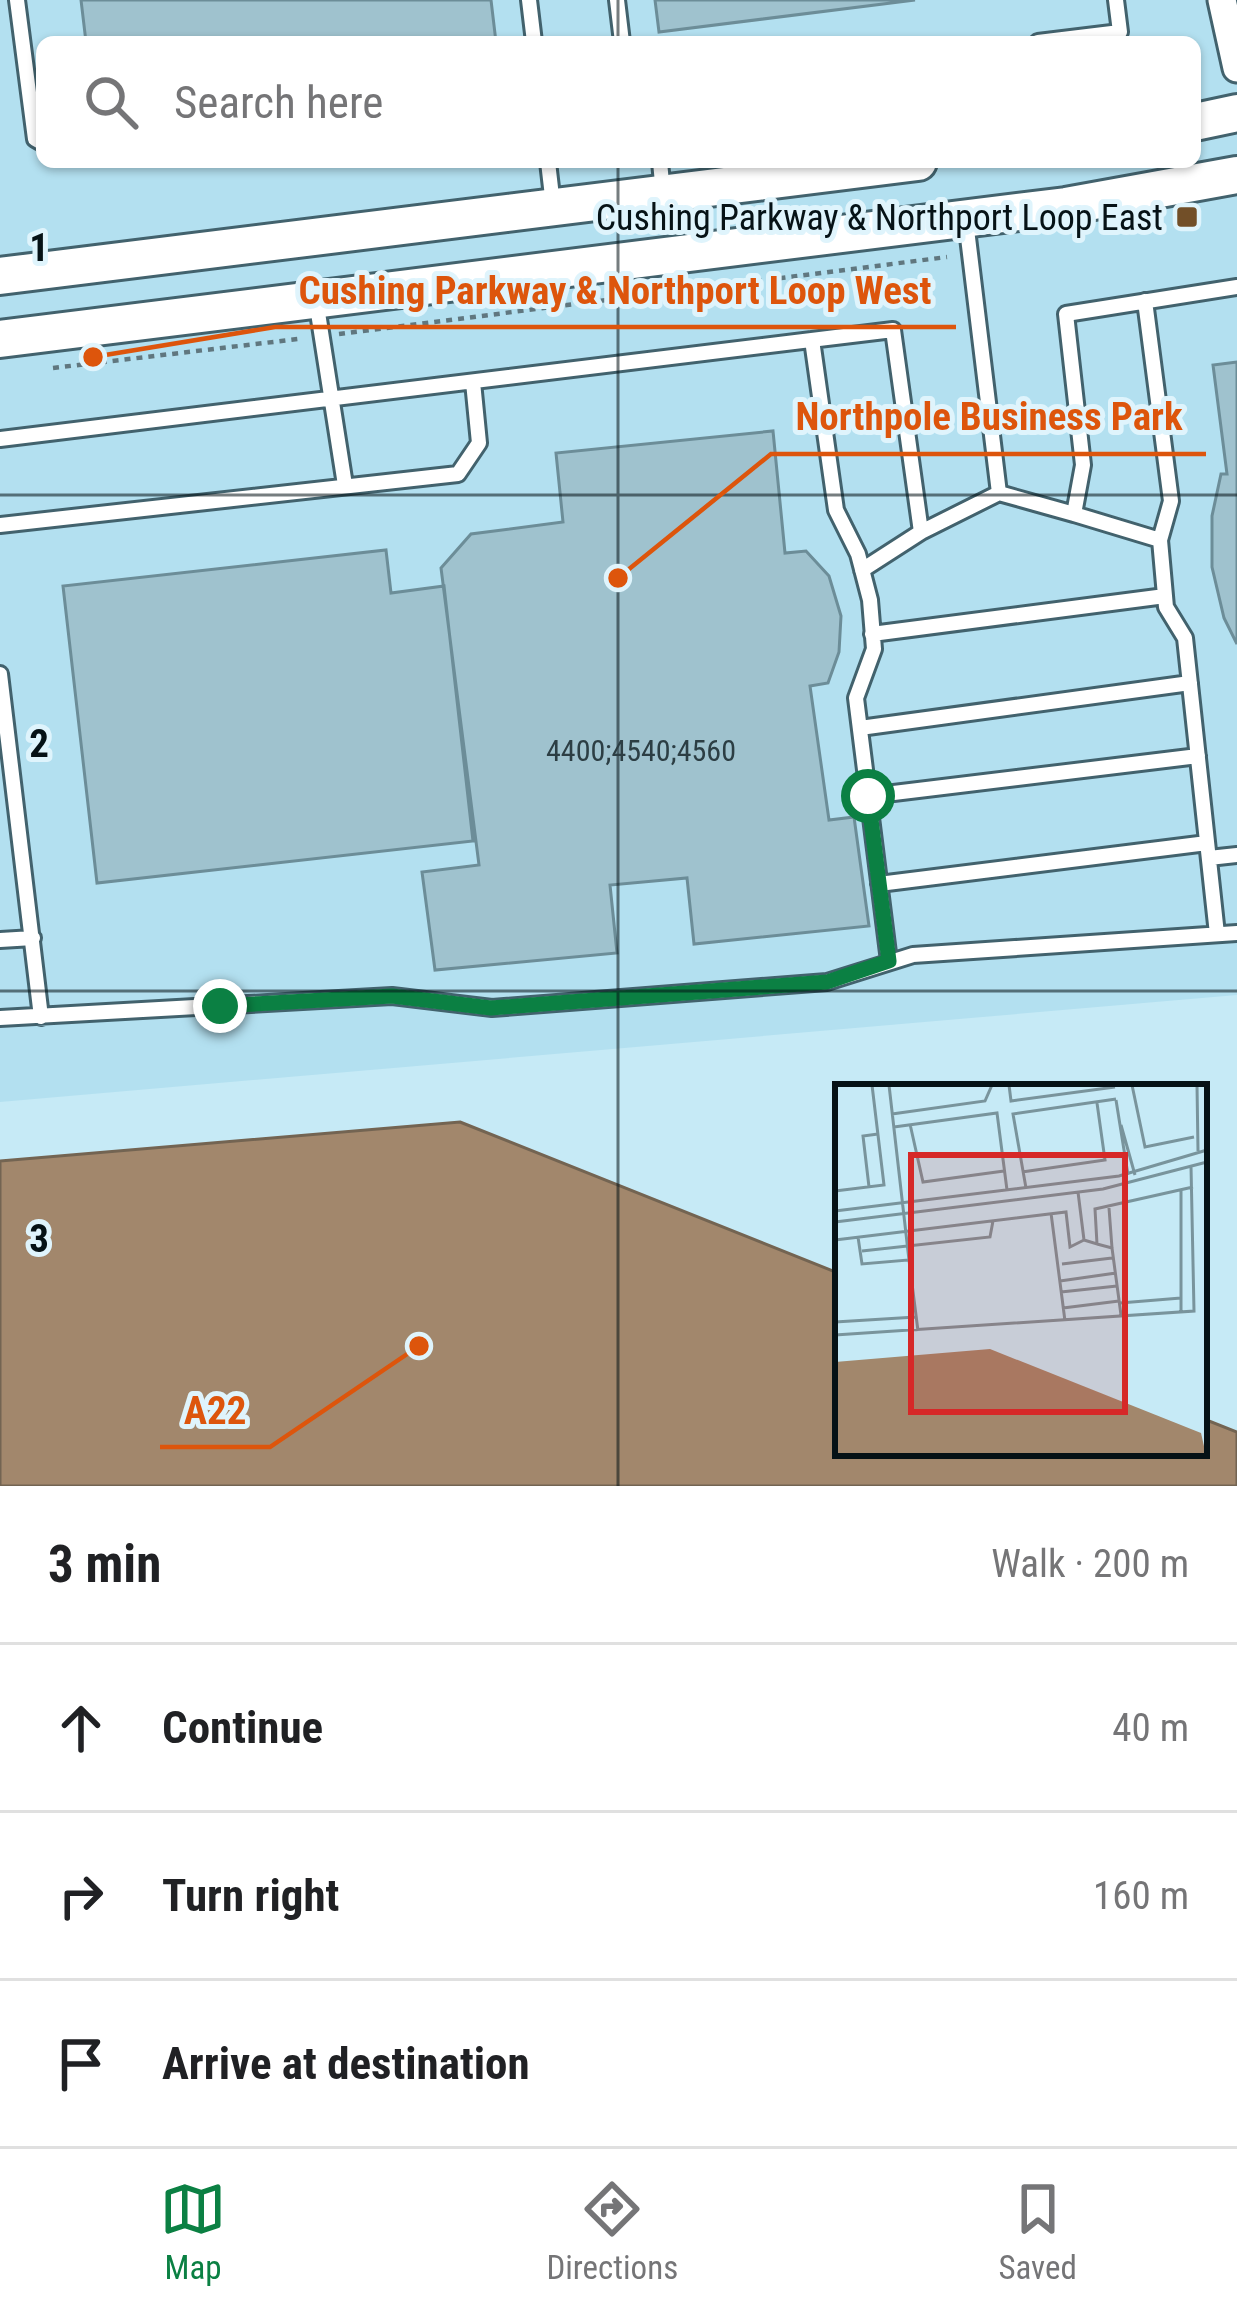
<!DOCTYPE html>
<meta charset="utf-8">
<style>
body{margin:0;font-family:"Roboto Condensed",sans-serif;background:#f2f2f2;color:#202124}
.stop{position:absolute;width:36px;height:36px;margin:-27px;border:9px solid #0b8043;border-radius:50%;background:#fff}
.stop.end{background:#0b8043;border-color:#fff;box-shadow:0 3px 12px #0008}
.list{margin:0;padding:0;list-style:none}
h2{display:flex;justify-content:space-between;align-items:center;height:156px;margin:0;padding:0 48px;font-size:51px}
h2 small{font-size:39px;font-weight:400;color:#757577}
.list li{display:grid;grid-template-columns:78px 1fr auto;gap:36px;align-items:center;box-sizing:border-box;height:168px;padding:0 48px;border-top:3px solid #e0e0e0}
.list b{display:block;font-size:45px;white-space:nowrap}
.list em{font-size:39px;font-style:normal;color:#757577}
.icon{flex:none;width:66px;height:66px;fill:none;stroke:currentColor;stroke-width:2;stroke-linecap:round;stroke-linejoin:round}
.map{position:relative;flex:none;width:1237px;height:1486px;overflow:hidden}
.search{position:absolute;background:#fff;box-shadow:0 3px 9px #0004;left:36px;right:36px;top:36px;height:132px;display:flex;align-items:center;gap:30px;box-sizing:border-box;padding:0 42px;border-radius:18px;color:#757577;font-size:45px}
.sheet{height:660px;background:#fff}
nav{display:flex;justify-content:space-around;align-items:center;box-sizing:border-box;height:168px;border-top:3px solid #e0e0e0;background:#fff;font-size:33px;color:#757577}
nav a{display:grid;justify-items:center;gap:6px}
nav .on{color:#0b8043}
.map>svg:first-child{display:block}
.built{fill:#b3e0f0;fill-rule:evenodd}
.water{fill:#a2876c;stroke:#736452;stroke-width:3}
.building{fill:#9fc2ce;stroke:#6c8d98;stroke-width:3}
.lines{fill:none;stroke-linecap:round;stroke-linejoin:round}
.lane-casing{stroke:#42626d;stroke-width:20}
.street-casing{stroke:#42626d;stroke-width:33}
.secondary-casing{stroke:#42626d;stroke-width:42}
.path{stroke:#60777f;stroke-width:4.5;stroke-dasharray:6 6;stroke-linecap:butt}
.lane{stroke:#fff;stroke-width:14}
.street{stroke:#fff;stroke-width:27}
.secondary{stroke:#fff;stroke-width:36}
.route{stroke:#0b8043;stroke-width:15}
.grid{fill:none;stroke:#061216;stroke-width:3;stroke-opacity:0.55}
.poi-dot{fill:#724f28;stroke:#dff4fc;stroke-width:4.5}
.labels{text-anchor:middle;stroke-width:10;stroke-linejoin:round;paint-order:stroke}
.number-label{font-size:30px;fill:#2c3e44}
.poi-label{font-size:36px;fill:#061216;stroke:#dff4fc;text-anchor:end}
.inset-road{fill:none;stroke:#79949c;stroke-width:3}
.view{fill:#d62828;fill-opacity:0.15;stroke:#d62828;stroke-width:6}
.inset-edge{fill:none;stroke:#061216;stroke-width:6}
.grid-label{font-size:39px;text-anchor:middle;font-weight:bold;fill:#061216;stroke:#dff4fc;stroke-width:10;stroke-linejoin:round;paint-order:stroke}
.leader{fill:none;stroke:#dd550c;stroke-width:4.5}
.callout-dot{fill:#dd550c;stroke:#dff4fc;stroke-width:4.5}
.callout-label{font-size:39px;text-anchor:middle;font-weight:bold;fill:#dd550c;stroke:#dff4fc;stroke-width:10;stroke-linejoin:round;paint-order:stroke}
</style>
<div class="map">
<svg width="1237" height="1486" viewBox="0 0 1237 1486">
<rect width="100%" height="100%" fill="#c6eaf6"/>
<path class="built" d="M0,0h1237v995l-1237,107zM42,42h1153v120h-1153z"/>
<path class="water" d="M460,1122l378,151v180h366v-34l33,13v54h-1237v-325z"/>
<path class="building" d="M81,0h410l5,42h-410z
M655,0h260l-256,32z
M1237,362v282l-13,-26 -12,-51v-51l9,-42h6l-14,-109z
M773,431l12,122 21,-2 23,25 12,40 -2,36 -11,31 -18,3 19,134 25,-3 15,109 -175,18 -7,-66 -77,7 7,68 -182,17 -13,-98 57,-7 -38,-297 30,-34 92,-12 -7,-69z
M386,550l5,43 53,-7 29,255 -376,42 -34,-297z"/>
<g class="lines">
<g class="lane-casing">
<path id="lane" d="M17,0l18,139 7,4
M529,0l5,42
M617,0l5,42
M1038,42l82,-10 -4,-32
M548,162l5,43
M660,162l3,31
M316,300l29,185
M812,340l24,170 22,44 12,46 4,49 -18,49 33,263
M0,439l893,-109 28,202 78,-39 -33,-272
M999,493l75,21 9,-49 -17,-151 171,-27
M1074,514l86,26 11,-39 -26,-200
M0,525l458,-51 21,-31 -6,-61
M1160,540l6,67 19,31 32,296
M862,570l59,-38
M872,634l293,-38
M0,674l41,343
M860,728l330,-45
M869,796l329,-40
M1209,858l28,-3
M879,884l328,-41
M0,940l33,-2
M0,1018l392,-22 100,12 335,-26 86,-27 324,-22"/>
</g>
<g class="street-casing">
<path id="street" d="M1222,0l15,68"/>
</g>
<g class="secondary-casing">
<path id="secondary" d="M1195,122l42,-9
M0,276l918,-114
M0,339l1066,-133 171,-31"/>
</g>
<path class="path" d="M339,334l608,-77
M53,368l245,-29"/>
<use href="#lane" class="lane"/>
<use href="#street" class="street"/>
<use href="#secondary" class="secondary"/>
</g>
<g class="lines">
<path class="route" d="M220,1006l172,-10 99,12 336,-26 62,-21 -21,-165"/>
</g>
<path class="grid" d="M618,0v42M618,162v1324M0,495h1237M0,991h1237"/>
<rect class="poi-dot" x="1175" y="205" width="24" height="24" rx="6"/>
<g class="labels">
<g class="number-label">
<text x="641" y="761">4400;4540;4560</text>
</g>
<g class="poi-label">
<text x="1163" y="230">Cushing Parkway &amp; Northport Loop East</text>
</g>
</g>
<g transform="translate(835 1084)">
<rect width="372" height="372" fill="#c6eaf6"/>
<path d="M155,265l211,84 5,22h-371v-93z" fill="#a2876c"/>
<path class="inset-road" d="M174,1l2,16 104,-14M297,1l13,62 49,-10M362,1l1,66M281,16l12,75M57,30l93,-13 7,-16M75,40l13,58 81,-11M286,41l14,50M59,43l103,-14 10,77M187,88l83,-12 -8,-57M34,103l-6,-51 15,-2M191,104l-13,-74 103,-15M0,107l49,-6 -12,-100M0,127l284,-35 88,-26M216,129l14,108M0,138l268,-33 104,-27M23,153l4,27 47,-4 -20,-175M0,156l231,-28 4,35 14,-7 -6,-48M249,156l13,4 -2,-35 98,-22M262,160l15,4 -3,-40M277,164l9,67M27,167l128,-14 3,-16M74,176l9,71M227,180l50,-6M225,197l56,-8M226,208l56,-6M285,219l61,-5M228,224l56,-7M346,228v-122M0,238l81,-5M0,251l359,-24 -3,-145"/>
<path class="view" d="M76,71h214v257h-214z"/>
<rect width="372" height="372" class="inset-edge"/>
</g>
<g class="grid-label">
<text x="39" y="261">1</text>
<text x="39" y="757">2</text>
<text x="39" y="1252">3</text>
</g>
<path class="leader" d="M93 357L275 327H956M618 578L771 454H1206M419 1346L270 1447H160"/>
<g class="callout-dot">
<circle cx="93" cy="357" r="12"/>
<circle cx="618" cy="578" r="12"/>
<circle cx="419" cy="1346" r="12"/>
</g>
<g class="callout-label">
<text x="615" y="304">Cushing Parkway &amp; Northport Loop West</text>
<text x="989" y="430">Northpole Business Park</text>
<text x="215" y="1424">A22</text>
</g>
</svg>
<div class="stop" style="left:868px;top:796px"></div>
<div class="stop end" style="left:220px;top:1006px"></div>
<div class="search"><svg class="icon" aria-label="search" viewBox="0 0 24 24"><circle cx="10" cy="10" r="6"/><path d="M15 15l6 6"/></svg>Search here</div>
</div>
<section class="sheet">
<h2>3 min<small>Walk · 200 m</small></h2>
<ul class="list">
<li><svg class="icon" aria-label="ahead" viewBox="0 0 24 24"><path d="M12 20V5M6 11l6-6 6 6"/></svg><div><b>Continue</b></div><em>40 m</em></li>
<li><svg class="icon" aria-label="right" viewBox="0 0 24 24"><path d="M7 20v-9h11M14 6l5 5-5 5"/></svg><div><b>Turn right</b></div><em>160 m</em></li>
<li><svg class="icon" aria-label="arrive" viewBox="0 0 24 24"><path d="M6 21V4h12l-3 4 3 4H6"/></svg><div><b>Arrive at destination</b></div></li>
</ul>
</section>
<nav>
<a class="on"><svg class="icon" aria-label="map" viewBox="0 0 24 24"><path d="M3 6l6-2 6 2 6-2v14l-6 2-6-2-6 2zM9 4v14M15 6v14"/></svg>Map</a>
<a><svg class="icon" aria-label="directions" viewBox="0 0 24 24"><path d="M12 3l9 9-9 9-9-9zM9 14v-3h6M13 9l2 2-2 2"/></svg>Directions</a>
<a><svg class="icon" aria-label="saved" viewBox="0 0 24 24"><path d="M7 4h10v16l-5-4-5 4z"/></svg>Saved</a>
</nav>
